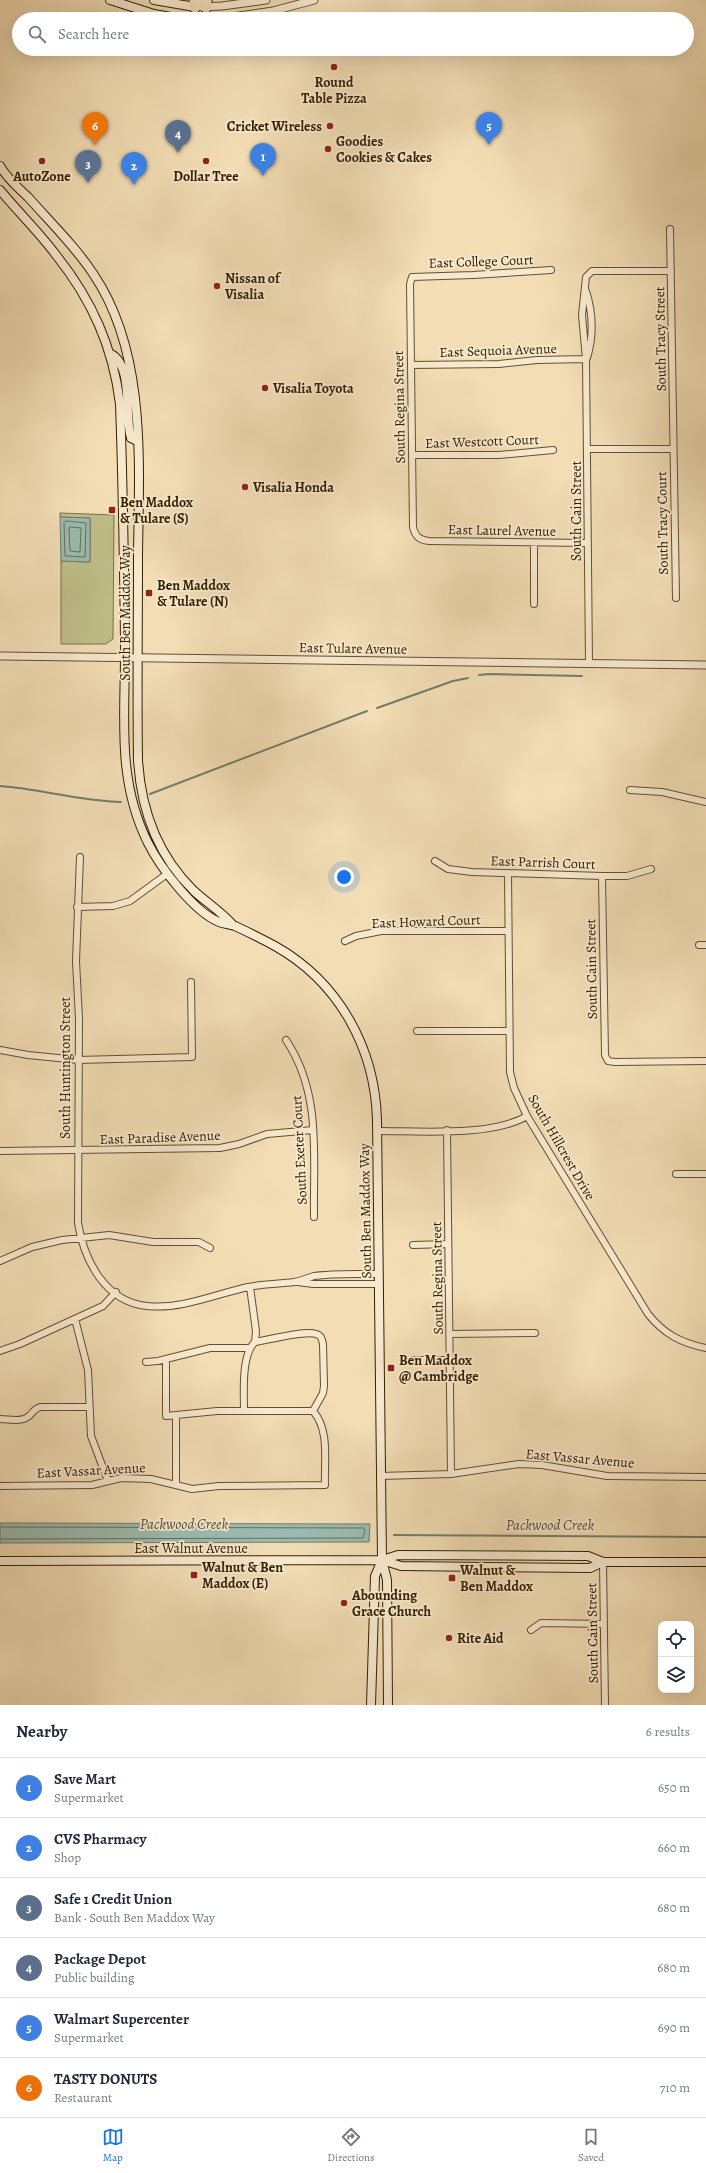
<!DOCTYPE html>
<meta charset="utf-8">
<style>
body{margin:0;font-family:Alegreya,serif;background:#f2f2f3;color:#1f2937}
.controls{position:absolute;right:12px;bottom:12px;display:grid;overflow:hidden;border-radius:8px;box-shadow:0 4px 16px #0002}
.controls button{width:36px;height:36px;display:grid;place-items:center;padding:0;border:0;border-bottom:1px solid #e0e1e3;background:#fff;color:#1f2937;font:20px sans-serif}
.you{position:absolute;left:344px;top:877px;width:14px;height:14px;margin:-10px;border:3px solid #fff;border-radius:50%;background:#1a73e8;box-shadow:0 0 0 6px #1a73e833}
.badge{display:grid;place-items:center;width:26px;height:26px;border-radius:50%;background:#1a73e8;color:#fff;font-size:13px;font-weight:700}
.pin{position:absolute;translate:-50% -33px;filter:drop-shadow(0 1px 2px #0008)}
.pin::after{content:'';position:absolute;top:21px;width:14px;height:12px;background:inherit;clip-path:polygon(0 0,100% 0,50% 100%)}
.list{margin:0;padding:0;list-style:none}
h2{display:flex;justify-content:space-between;align-items:center;height:52px;margin:0;padding:0 16px;font-size:17px}
h2 small{font-size:13px;font-weight:400;color:#747a83}
.list li{display:grid;grid-template-columns:26px 1fr auto;gap:12px;align-items:center;box-sizing:border-box;height:60px;padding:0 16px;border-top:1px solid #e0e1e3}
.list b{display:block;font-size:15px;white-space:nowrap}
.list p{margin:0;font-size:13px;white-space:nowrap;color:#747a83}
.list em{font-size:13px;font-style:normal;color:#747a83}
.icon{flex:none;width:22px;height:22px;fill:none;stroke:currentColor;stroke-width:2;stroke-linecap:round;stroke-linejoin:round}
.map{position:relative;flex:none;width:706px;height:1705px;overflow:hidden}
.search{position:absolute;background:#fff;box-shadow:0 4px 16px #0002;left:12px;right:12px;top:12px;height:44px;display:flex;align-items:center;gap:10px;box-sizing:border-box;padding:0 14px;border-radius:22px;color:#747a83;font-size:15px}
.sheet{height:412px;background:#fff}
nav{display:flex;justify-content:space-around;align-items:center;box-sizing:border-box;height:56px;border-top:1px solid #e0e1e3;background:#fff;font-size:11px;color:#747a83}
nav a{display:grid;justify-items:center;gap:2px}
nav .on{color:#1a73e8}
.map>svg:first-child{display:block}
.green{fill:#bfbf8a;stroke:#797046}
.water{fill:#9bbbb1;stroke:#717d6b}
.lines{fill:none;stroke-linecap:round;stroke-linejoin:round}
.shore{stroke:#676e59;stroke-width:1}
.stream{stroke:#717d6b;stroke-width:2}
.minor-casing{stroke:#634f2e;stroke-width:8}
.tertiary-casing{stroke:#634f2e;stroke-width:9}
.secondary-casing{stroke:#332001;stroke-width:10}
.motorway-casing{stroke:#332001;stroke-width:13}
.minor{stroke:#f7e9cf;stroke-width:6}
.tertiary{stroke:#f7e9cf;stroke-width:7}
.secondary{stroke:#f7e9cf;stroke-width:8}
.motorway{stroke:#f2ddb5;stroke-width:11}
.poi-dot{fill:#8f2418;stroke:#f7e9cf;stroke-width:1.5}
.labels{text-anchor:middle;stroke-width:3.5;stroke-linejoin:round;paint-order:stroke}
.poi-label{font-size:14px;font-weight:bold;fill:#332001;stroke:#f7e9cf;text-anchor:start}
.street-label{font-size:14px;fill:#332001;stroke:#f7e9cf}
.water-label{font-size:15px;font-style:italic;fill:#524e36;stroke:#f7e9cf}
</style>
<div class="map">
<svg width="706" height="1705" viewBox="0 0 706 1705">
<rect width="100%" height="100%" fill="#f2ddb5"/>
<filter id="stains"><feTurbulence type="fractalNoise" baseFrequency=".005" numOctaves="4"/><feColorMatrix values="0 0 0 0 .2 0 0 0 0 .09 0 0 0 0 .02 0 0 0 .5 -.17"/></filter>
<radialGradient id="worn" r=".72"><stop offset=".6" stop-color="#630" stop-opacity="0"/><stop offset="1" stop-color="#630" stop-opacity=".3"/></radialGradient>
<path class="green" d="M60,513l54,2 -1,124 -7,5h-45v-83l29,1v-44l-30,-1z"/>
<path class="water" d="M60,517l30,1v44l-29,-1z
M0,1523l370,1 -1,18 -369,1z"/>
<g class="lines">
<path class="shore" d="M66,521l20,2 -1,34 -20,-1 -1,-33z
M71,527l10,1 -1,24 -10,-1 -1,-23z
M0,1527l363,1 2,2 -2,8 -363,1"/>
<path class="stream" d="M479,675l10,-1 93,2
M377,708l76,-27 15,-3
M0,786c41,3 80,15 121,16
M150,794l217,-83
M394,1535l312,2"/>
<g class="minor-casing">
<path id="minor" d="M670,229l6,369
M551,270l-78,5 -61,2 -2,7 3,243c2,9 6,13 16,14l159,2
M586,291c7,22 8,44 1,67
M411,365l88,-1 38,-4 49,-1
M587,449h86
M412,455h87l54,-5
M534,543v61
M589,663l-3,-304 -4,-44 4,-38 6,-6h79
M630,790l32,2 44,10
M80,857l-4,104 3,58 -1,204c6,37 27,79 69,83 33,4 69,-12 101,-19 15,-3 31,-3 46,-5 7,-1 13,-4 20,-6 21,-3 43,-2 64,-2
M435,861l13,8 24,3 130,4h25l24,-7
M508,873l2,199 4,16 13,28 121,198c16,20 33,29 58,34
M602,876l3,179 3,6 7,1 91,-1
M77,907l36,-1 17,-5 37,-27
M345,941l11,-5 25,-5h127
M699,945h7
M417,1031h92
M286,1040c36,54 27,115 28,177
M0,1050l28,5 50,5 114,-3 -1,-75
M447,1130l4,344
M377,1131c42,0 115,6 150,-15
M0,1151l220,-3 19,-4 28,-10 46,-4
M676,1174h30
M413,1245l35,-1
M0,1261l32,-14 30,-7 47,-5 44,7h46l11,6
M298,1282l15,2h65
M75,1319l13,51 3,66 17,45
M450,1334l85,-1
M0,1351l20,-7 83,-38 13,-14
M166,1359v57l51,-5h96
M413,1360h37
M146,1362l12,-1 52,-13h39
M244,1411c0,-18 -3,-56 11,-69l1,-11 -6,-44
M176,1415v69
M0,1419c8,0 19,3 26,-1 7,-3 5,-8 14,-11h49
M380,1476l71,-2 68,-10 23,1 65,11 99,1
M0,1486l92,-1 29,-7 30,1 41,10 27,-3 106,-1c-1,-24 5,-55 -12,-74l10,-18 1,-7 -1,-42c-1,-5 -2,-9 -7,-10 -11,-4 -48,6 -61,8
M603,1562l2,143
M531,1630l10,-7 63,1"/>
</g>
<g class="tertiary-casing">
<path id="tertiary" d="M202,7l20,-1 44,-6
M217,19l56,-8 41,-11
M0,656l706,9"/>
</g>
<g class="secondary-casing">
<path id="secondary" d="M110,0l44,14 28,5
M154,0l41,7
M0,166c7,12 18,22 28,31 22,25 48,50 66,78 53,79 45,189 44,280 0,68 -1,137 0,205 3,50 19,95 56,131 13,12 28,21 39,34
M0,190c18,22 39,42 56,65 36,45 57,92 64,149 3,79 4,157 5,236 1,71 -10,137 23,203 12,24 45,68 71,79 5,2 11,2 16,4 13,6 27,13 40,20 64,36 100,102 102,174l5,440 5,20 1,125
M111,354c23,12 13,62 20,84l6,3
M382,1560l16,-5 190,1 15,6h103
M0,1561l382,-1 19,6 189,2 13,-6
M371,1705l4,-129 7,-16"/>
</g>
<g class="motorway-casing">
<path id="motorway" d="M195,0v7
M206,0v7"/>
</g>
<use href="#minor" class="minor"/>
<use href="#tertiary" class="tertiary"/>
<use href="#secondary" class="secondary"/>
<use href="#motorway" class="motorway"/>
</g>
<g class="poi-dot">
<circle cx="334" cy="67" r="4"/>
<circle cx="330" cy="126" r="4"/>
<circle cx="328" cy="149" r="4"/>
<circle cx="42" cy="161" r="4"/>
<circle cx="206" cy="161" r="4"/>
<circle cx="217" cy="286" r="4"/>
<circle cx="265" cy="388" r="4"/>
<circle cx="245" cy="487" r="4"/>
<rect x="108" y="506" width="8" height="8" rx="2"/>
<rect x="145" y="589" width="8" height="8" rx="2"/>
<rect x="387" y="1364" width="8" height="8" rx="2"/>
<rect x="190" y="1571" width="8" height="8" rx="2"/>
<rect x="448" y="1574" width="8" height="8" rx="2"/>
<circle cx="344" cy="1603" r="4"/>
<circle cx="449" cy="1638" r="4"/>
</g>
<g class="labels">
<g class="poi-label">
<text x="334" y="87" text-anchor="middle">Round<tspan x="334" dy="16">Table Pizza</tspan></text>
<text x="322" y="131" text-anchor="end">Cricket Wireless</text>
<text x="336" y="146">Goodies<tspan x="336" dy="16">Cookies &amp; Cakes</tspan></text>
<text x="42" y="181" text-anchor="middle">AutoZone</text>
<text x="206" y="181" text-anchor="middle">Dollar Tree</text>
<text x="225" y="283">Nissan of<tspan x="225" dy="16">Visalia</tspan></text>
<text x="273" y="393">Visalia Toyota</text>
<text x="253" y="492">Visalia Honda</text>
<text x="120" y="507">Ben Maddox<tspan x="120" dy="16">&amp; Tulare (S)</tspan></text>
<text x="157" y="590">Ben Maddox<tspan x="157" dy="16">&amp; Tulare (N)</tspan></text>
<text x="399" y="1365">Ben Maddox<tspan x="399" dy="16">@ Cambridge</tspan></text>
<text x="202" y="1572">Walnut &amp; Ben<tspan x="202" dy="16">Maddox (E)</tspan></text>
<text x="460" y="1575">Walnut &amp;<tspan x="460" dy="16">Ben Maddox</tspan></text>
<text x="352" y="1600">Abounding<tspan x="352" dy="16">Grace Church</tspan></text>
<text x="457" y="1643">Rite Aid</text>
</g>
<g class="street-label">
<text transform="translate(481 261) rotate(-2)" y="5">East College Court</text>
<text transform="translate(660 339) rotate(-91)" y="5">South Tracy Street</text>
<text transform="translate(498 350) rotate(-2)" y="5">East Sequoia Avenue</text>
<text transform="translate(399 407) rotate(-91)" y="5">South Regina Street</text>
<text transform="translate(482 441) rotate(-2)" y="5">East Westcott Court</text>
<text transform="translate(576 511) rotate(-90)" y="5">South Cain Street</text>
<text transform="translate(662 523) rotate(-91)" y="5">South Tracy Court</text>
<text transform="translate(502 530) rotate(1)" y="5">East Laurel Avenue</text>
<text transform="translate(125 613) rotate(-90)" y="5">South Ben Maddox Way</text>
<text transform="translate(353 648) rotate(1)" y="5">East Tulare Avenue</text>
<text transform="translate(543 862) rotate(2)" y="5">East Parrish Court</text>
<text transform="translate(426 921) rotate(-2)" y="5">East Howard Court</text>
<text transform="translate(591 969) rotate(-91)" y="5">South Cain Street</text>
<text transform="translate(65 1068) rotate(-90)" y="5">South Huntington Street</text>
<text transform="translate(160 1137) rotate(-2)" y="5">East Paradise Avenue</text>
<text transform="translate(562 1147) rotate(60)" y="5">South Hillcrest Drive</text>
<text transform="translate(299 1150) rotate(-93)" y="5">South Exeter Court</text>
<text transform="translate(365 1211) rotate(-91)" y="5">South Ben Maddox Way</text>
<text transform="translate(437 1278) rotate(-91)" y="5">South Regina Street</text>
<text transform="translate(580 1458) rotate(5)" y="5">East Vassar Avenue</text>
<text transform="translate(91 1470) rotate(-3)" y="5">East Vassar Avenue</text>
<text x="191" y="1553">East Walnut Avenue</text>
<text transform="translate(592 1633) rotate(-91)" y="5">South Cain Street</text>
</g>
<g class="water-label">
<text x="184" y="1529">Packwood Creek</text>
<text x="550" y="1530">Packwood Creek</text>
</g>
</g>
<rect width="100%" height="100%" filter="url(#stains)"/>
<rect width="100%" height="100%" fill="url(#worn)"/>
</svg>
<div class="controls">
<button><svg class="icon" aria-label="locate" viewBox="0 0 24 24"><circle cx="12" cy="12" r="6"/><path d="M12 2v4M12 18v4M2 12h4M18 12h4"/></svg></button>
<button><svg class="icon" aria-label="layers" viewBox="0 0 24 24"><path d="M12 4l9 5-9 5-9-5zM3 14l9 5 9-5"/></svg></button>
</div>
<div class="you"></div>
<div class="pin badge" style="left:263px;top:176px;background:#3f7fe0">1</div>
<div class="pin badge" style="left:134px;top:185px;background:#3f7fe0">2</div>
<div class="pin badge" style="left:88px;top:183px;background:#5c6f8a">3</div>
<div class="pin badge" style="left:178px;top:153px;background:#5c6f8a">4</div>
<div class="pin badge" style="left:489px;top:145px;background:#3f7fe0">5</div>
<div class="pin badge" style="left:95px;top:145px;background:#e8710a">6</div>
<div class="search"><svg class="icon" aria-label="search" viewBox="0 0 24 24"><circle cx="10" cy="10" r="6"/><path d="M15 15l6 6"/></svg>Search here</div>
</div>
<section class="sheet">
<h2>Nearby<small>6 results</small></h2>
<ul class="list">
<li><span class="badge" style="background:#3f7fe0">1</span><div><b>Save Mart</b><p>Supermarket</p></div><em>650 m</em></li>
<li><span class="badge" style="background:#3f7fe0">2</span><div><b>CVS Pharmacy</b><p>Shop</p></div><em>660 m</em></li>
<li><span class="badge" style="background:#5c6f8a">3</span><div><b>Safe 1 Credit Union</b><p>Bank · South Ben Maddox Way</p></div><em>680 m</em></li>
<li><span class="badge" style="background:#5c6f8a">4</span><div><b>Package Depot</b><p>Public building</p></div><em>680 m</em></li>
<li><span class="badge" style="background:#3f7fe0">5</span><div><b>Walmart Supercenter</b><p>Supermarket</p></div><em>690 m</em></li>
<li><span class="badge" style="background:#e8710a">6</span><div><b>TASTY DONUTS</b><p>Restaurant</p></div><em>710 m</em></li>
</ul>
</section>
<nav>
<a class="on"><svg class="icon" aria-label="map" viewBox="0 0 24 24"><path d="M3 6l6-2 6 2 6-2v14l-6 2-6-2-6 2zM9 4v14M15 6v14"/></svg>Map</a>
<a><svg class="icon" aria-label="directions" viewBox="0 0 24 24"><path d="M12 3l9 9-9 9-9-9zM9 14v-3h6M13 9l2 2-2 2"/></svg>Directions</a>
<a><svg class="icon" aria-label="saved" viewBox="0 0 24 24"><path d="M7 4h10v16l-5-4-5 4z"/></svg>Saved</a>
</nav>
